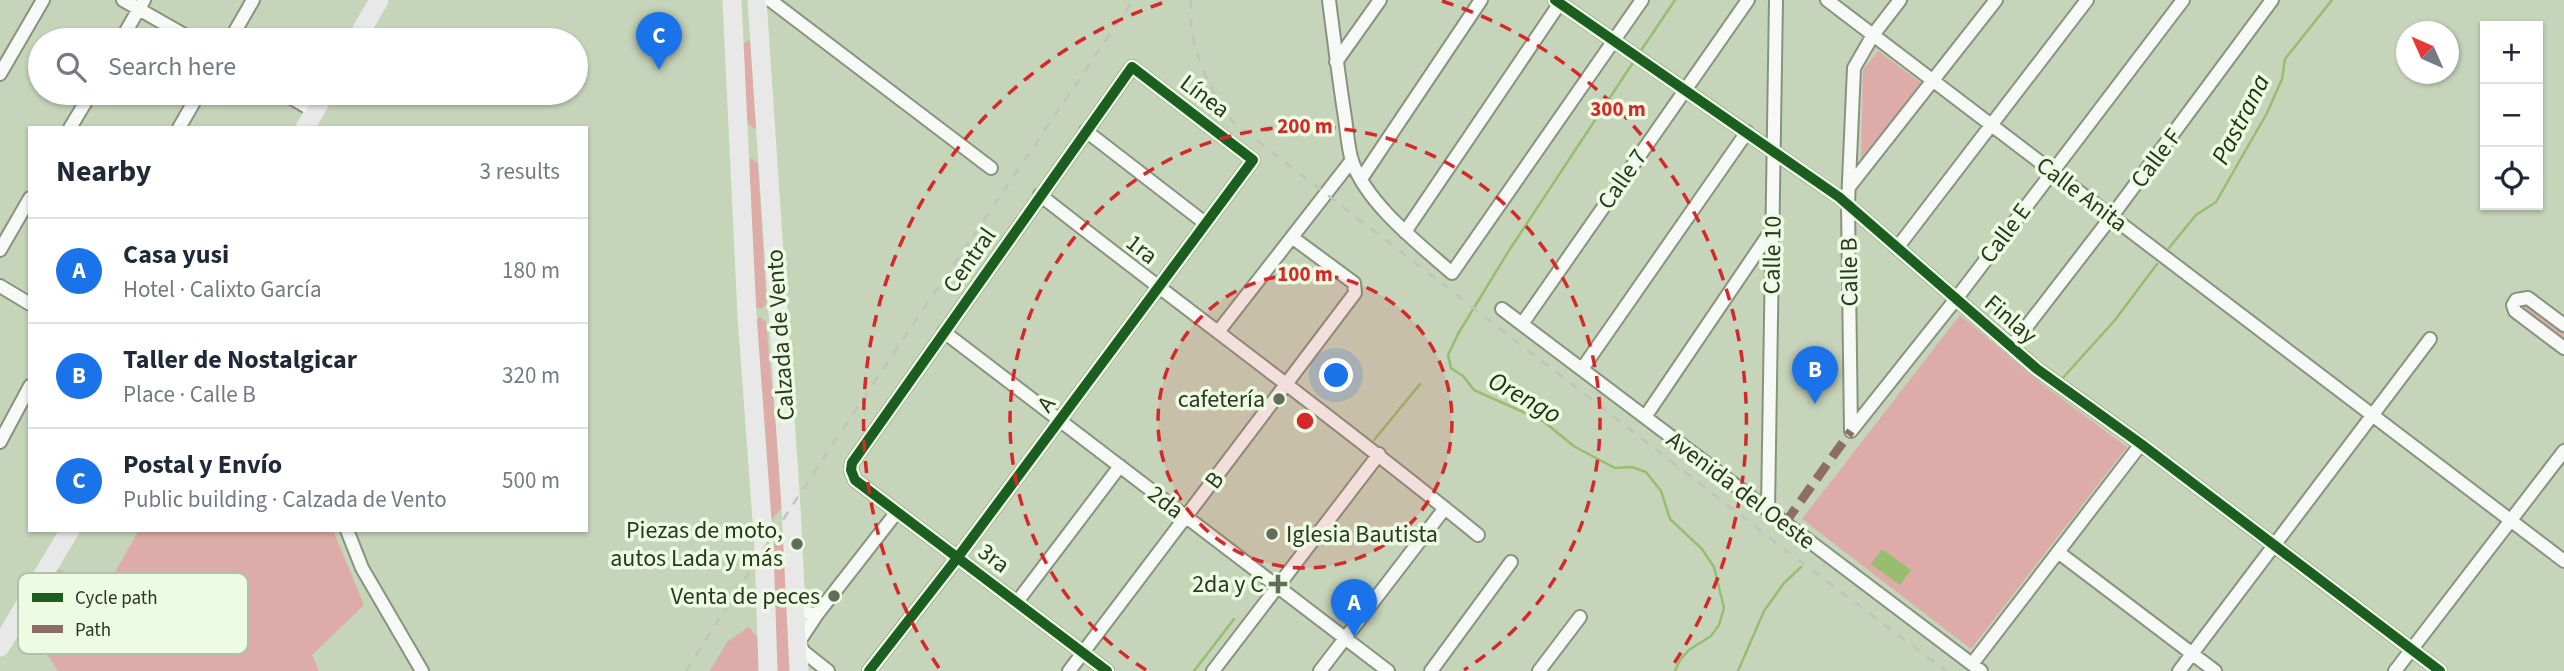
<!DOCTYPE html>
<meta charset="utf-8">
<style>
body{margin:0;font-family:"Source Sans 3",sans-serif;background:#f6f6f7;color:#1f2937}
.controls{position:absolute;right:21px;top:21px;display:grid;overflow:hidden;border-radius:0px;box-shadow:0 2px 5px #0004}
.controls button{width:63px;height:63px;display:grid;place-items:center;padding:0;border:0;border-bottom:2px solid #e0e1e3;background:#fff;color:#1f2937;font:35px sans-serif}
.compass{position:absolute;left:2396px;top:21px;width:63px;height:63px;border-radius:50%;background:#fff;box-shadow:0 2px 5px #0004;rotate:315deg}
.you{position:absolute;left:1337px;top:376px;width:24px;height:24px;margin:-18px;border:5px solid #fff;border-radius:50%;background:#1a73e8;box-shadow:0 0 0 10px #1a73e833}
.badge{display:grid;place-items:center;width:46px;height:46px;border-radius:50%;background:#1a73e8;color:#fff;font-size:23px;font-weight:700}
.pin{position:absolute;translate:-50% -58px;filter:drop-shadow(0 2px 4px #0008)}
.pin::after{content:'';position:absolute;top:37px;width:24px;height:21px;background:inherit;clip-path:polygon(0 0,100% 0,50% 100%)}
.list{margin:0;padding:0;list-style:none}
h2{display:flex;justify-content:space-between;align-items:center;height:91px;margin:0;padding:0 28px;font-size:30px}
h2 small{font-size:23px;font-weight:400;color:#747a83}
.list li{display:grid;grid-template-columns:46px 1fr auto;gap:21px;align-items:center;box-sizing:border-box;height:105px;padding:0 28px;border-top:2px solid #e0e1e3}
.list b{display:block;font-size:26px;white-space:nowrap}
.list p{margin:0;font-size:23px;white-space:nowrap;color:#747a83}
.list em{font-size:23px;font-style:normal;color:#747a83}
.icon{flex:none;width:38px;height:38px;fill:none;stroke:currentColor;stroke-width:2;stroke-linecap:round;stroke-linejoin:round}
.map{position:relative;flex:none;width:2564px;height:671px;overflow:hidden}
.search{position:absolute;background:#fff;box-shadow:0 2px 5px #0004;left:28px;top:28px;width:560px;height:77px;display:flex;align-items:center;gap:18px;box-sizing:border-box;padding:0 24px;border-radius:38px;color:#747a83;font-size:26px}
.panel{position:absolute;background:#fff;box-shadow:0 2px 5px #0004;left:28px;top:126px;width:560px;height:406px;border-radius:0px}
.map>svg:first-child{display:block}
.green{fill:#ddaba8}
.water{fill:#97be6e}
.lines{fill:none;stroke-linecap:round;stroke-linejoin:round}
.stream{stroke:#97be6e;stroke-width:2.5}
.minor-casing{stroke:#88937f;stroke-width:16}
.major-casing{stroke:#e5ece0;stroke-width:19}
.minor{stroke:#f6f9f5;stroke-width:12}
.major{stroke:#e9e8e9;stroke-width:16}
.rail{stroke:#c0c4bd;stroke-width:2.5;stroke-dasharray:9 9;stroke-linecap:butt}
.quiet{stroke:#8d6e63;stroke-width:9;stroke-dasharray:18 9;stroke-linecap:butt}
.cycleway-casing{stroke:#edfbe3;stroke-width:15}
.cycleway{stroke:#1b5e20;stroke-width:10}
.ring{fill:none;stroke:#d62828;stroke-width:3.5;stroke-dasharray:12 9}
.poi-dot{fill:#626e58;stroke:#edfbe3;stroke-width:2.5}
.labels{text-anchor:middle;stroke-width:7;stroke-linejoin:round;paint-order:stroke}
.street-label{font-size:24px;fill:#2c3723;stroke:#edfbe3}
.poi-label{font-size:24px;fill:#2c3723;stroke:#edfbe3;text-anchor:end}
.water-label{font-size:26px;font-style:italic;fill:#21350b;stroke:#edfbe3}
.key{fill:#edfbe3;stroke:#b3c0a9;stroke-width:2}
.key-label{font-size:19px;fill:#2c3723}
.centre{fill:#d62828;stroke:#edfbe3;stroke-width:3.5}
.ring-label{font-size:21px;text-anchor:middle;font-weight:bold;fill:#d62828;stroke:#edfbe3;stroke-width:7;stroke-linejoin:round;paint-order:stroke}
</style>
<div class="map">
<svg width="2564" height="671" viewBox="0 0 2564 671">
<rect width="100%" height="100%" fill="#c6d4ba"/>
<path class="green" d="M749,40l3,1 6,86 -4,2 -7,-6 -4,-79z
M1878,51l45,33 -62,78 2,-92z
M752,159l6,5 8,130v11l-5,4 -6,-2 -2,-5 -6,-142z
M2526,302l38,29v11l-43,-33z
M1960,315l82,69 85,63 -156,202 -169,-130z
M760,317l6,5 17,184 -15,18 -14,-202z
M791,519l8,152h-31l-4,-110z
M139,530h194l31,75 -52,50 7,16h-261l-9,-14 -31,-27 38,-62 49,22z
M749,627l12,15 -2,29h-49l17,-29z"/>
<path class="water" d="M1882,549l29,21 -11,15 -29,-21z"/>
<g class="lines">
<path class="stream" d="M1640,52l35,-52
M1634,61l-126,191 -50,82 -10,21 3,13 12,8 11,14 69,31 32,26 40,21 17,-1 14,5 15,19 9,28 32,30 12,18 10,41 -5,17 -8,11 -22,14 -9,10 -5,11
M2169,248l27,-33 20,-13 51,-89 15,-34 3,-20 47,-59
M2061,380l54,-60 42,-56
M1374,440l46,-56
M1194,671l40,-52
M1738,671l26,-60 20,-28 17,-16"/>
<g class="minor-casing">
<path id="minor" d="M123,0l70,40
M770,0l221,168
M1329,0c5,40 10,79 16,118 2,14 3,30 7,43 15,43 67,83 100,112l190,-273
M1555,0l284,197 198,172 104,75 299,227
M1827,0l737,561
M121,40l23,-40
M230,40l23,-40
M1336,62l44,-62
M0,74l43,-74
M283,93l31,18
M70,128l21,-35
M179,128l20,-35
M1086,131l119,92
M1361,179l120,-179
M1849,187l147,-187
M1040,195c145,114 295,223 438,340
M1405,232l157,-232
M1897,248l190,-248
M0,250l30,-52
M0,286l30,18
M1502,309l479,362
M1522,324l226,-324
M2564,325l-36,-27 -12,2 -3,5 2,6 49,37
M944,332l444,339
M1218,332l134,-172
M2011,347l101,-131 160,-216
M1582,369l165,-237
M1645,417l126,-186
M1851,431l105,-132 227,-299
M1851,431l-3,-227 6,-136 19,-33 27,-35
M0,442l30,-56
M1768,510l8,-510
M347,530l15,38 60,103
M2058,552l157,119
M795,601l15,13 8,-1 78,-100
M1017,602l103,-136
M818,613l-20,30 6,9 24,19
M1972,664l169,-220
M869,671l89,-114 295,-397 -121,-93 -280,396 -1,7 4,10 252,191
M1069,671l286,-378 -1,-10 -61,-45
M1213,671l166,-217
M1320,671l125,-163
M1431,671l80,-109
M1539,671l41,-54
M2179,671l251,-332
M2395,671l169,-220"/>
</g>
<g class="major-casing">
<path id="major" d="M732,0l15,315 17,232 4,124
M757,0l34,507 8,164
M356,40l23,-40
M305,128l20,-35
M0,647l70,-117"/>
</g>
<use href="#minor" class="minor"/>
<use href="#major" class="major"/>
<path class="rail" d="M1191,0c0,11 -1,23 1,34 6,31 22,62 40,87l564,437 150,113
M686,671c143,-228 297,-448 447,-671"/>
<path class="quiet" d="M1785,523l66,-92"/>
<g class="cycleway-casing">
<path id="cycleway" d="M1555,0l284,197 198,172 104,75 299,227
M869,671l89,-114 295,-397 -121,-93 -280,396 -1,7 4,10 252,191"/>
</g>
<use href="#cycleway" class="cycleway"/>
</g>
<circle cx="1305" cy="421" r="147" fill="#d62828" fill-opacity=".12"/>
<g class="ring">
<circle cx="1305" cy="421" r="147"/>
<path d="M1146 670A295 295 0 1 1 1464 670"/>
<path d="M939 668A442 442 0 0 1 1168 1M1442 1A442 442 0 0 1 1671 668"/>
</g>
<g class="poi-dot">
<circle cx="1279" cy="399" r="7"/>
<circle cx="1272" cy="534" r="7"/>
<circle cx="797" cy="544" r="7"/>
<path d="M1274.5 573.5h7v7h7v7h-7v7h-7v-7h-7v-7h7z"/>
<circle cx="834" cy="596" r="7"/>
</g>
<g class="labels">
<g class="street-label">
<text transform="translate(1205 96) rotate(37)" y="8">Línea</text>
<text transform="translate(2156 158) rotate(-53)" y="8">Calle F</text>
<text transform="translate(1622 179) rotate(-55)" y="8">Calle 7</text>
<text transform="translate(2082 194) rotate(37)" y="8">Calle Anita</text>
<text transform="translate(2005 233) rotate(-53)" y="8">Calle E</text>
<text transform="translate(1142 249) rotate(38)" y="8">1ra</text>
<text transform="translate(1772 255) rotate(-89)" y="8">Calle 10</text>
<text transform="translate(969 260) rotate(-55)" y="8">Central</text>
<text transform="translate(1849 272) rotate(-91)" y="8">Calle B</text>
<text transform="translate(2011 319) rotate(41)" y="8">Finlay</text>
<text transform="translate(780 335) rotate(-94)" y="8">Calzada de Vento</text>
<text transform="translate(1046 404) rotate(-53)" y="8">A</text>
<text transform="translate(1214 480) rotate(-53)" y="8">B</text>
<text transform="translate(1741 490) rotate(37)" y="8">Avenida del Oeste</text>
<text transform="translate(1166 502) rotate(38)" y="8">2da</text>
<text transform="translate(994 558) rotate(37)" y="8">3ra</text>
</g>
<g class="poi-label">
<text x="1265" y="407">cafetería</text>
<text x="783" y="538">Piezas de moto,<tspan x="783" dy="28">autos Lada y más</tspan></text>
<text x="1286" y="542" text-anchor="start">Iglesia Bautista</text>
<text x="1264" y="592">2da y C</text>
<text x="820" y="604">Venta de peces</text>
</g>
<g class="water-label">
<text transform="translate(2240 119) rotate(-63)" y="9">Pastrana</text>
<text transform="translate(1525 397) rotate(29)" y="9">Orengo</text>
</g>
</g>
<rect x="18" y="573" width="230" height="81" rx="10" class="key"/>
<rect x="32" y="593" width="31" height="9" fill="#1b5e20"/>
<rect x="32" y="625" width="31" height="8" fill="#8d6e63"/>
<g class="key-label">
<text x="75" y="604">Cycle path</text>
<text x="75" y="636">Path</text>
</g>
<circle cx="1305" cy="421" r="10" class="centre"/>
<g class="ring-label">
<text x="1618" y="116">300 m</text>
<text x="1305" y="133">200 m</text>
<text x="1305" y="281">100 m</text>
</g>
</svg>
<div class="controls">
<button>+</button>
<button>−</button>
<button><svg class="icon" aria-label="locate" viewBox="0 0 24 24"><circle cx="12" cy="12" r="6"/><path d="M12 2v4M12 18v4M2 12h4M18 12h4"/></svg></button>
</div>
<svg class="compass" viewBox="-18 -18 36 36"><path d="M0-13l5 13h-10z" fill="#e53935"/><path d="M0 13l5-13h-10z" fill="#747a83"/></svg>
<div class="you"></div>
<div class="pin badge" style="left:1354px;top:637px">A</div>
<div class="pin badge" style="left:1815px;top:404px">B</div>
<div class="pin badge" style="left:659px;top:70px">C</div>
<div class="search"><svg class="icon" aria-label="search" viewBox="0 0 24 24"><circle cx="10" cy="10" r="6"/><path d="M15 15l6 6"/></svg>Search here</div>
<section class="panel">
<h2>Nearby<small>3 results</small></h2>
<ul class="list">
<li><span class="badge">A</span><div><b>Casa yusi</b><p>Hotel · Calixto García</p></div><em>180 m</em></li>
<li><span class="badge">B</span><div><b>Taller de Nostalgicar</b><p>Place · Calle B</p></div><em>320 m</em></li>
<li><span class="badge">C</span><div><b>Postal y Envío</b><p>Public building · Calzada de Vento</p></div><em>500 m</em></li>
</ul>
</section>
</div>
